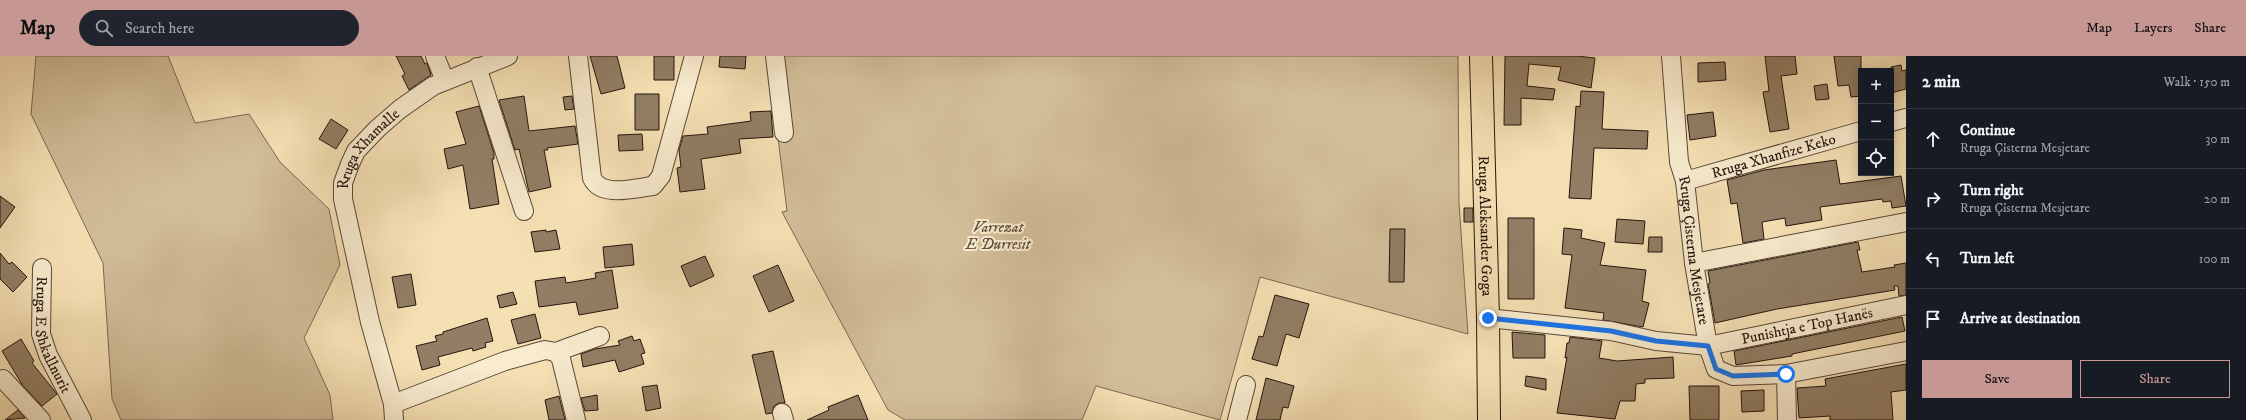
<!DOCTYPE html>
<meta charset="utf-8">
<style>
body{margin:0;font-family:"IM FELL DW Pica",serif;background:#20242c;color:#f1f3f6}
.controls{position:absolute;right:12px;top:12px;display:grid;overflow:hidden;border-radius:0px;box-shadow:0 2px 10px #0003}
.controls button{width:36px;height:36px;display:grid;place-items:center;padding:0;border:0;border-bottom:1px solid #363941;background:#171b24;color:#f1f3f6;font:20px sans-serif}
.stop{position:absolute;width:12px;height:12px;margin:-9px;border:3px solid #1a73e8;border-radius:50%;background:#fff}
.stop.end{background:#1a73e8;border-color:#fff;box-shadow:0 1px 4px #0008}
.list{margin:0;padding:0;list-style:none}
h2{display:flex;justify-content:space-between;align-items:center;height:52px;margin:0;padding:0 16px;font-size:17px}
h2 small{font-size:13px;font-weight:400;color:#9ea1a6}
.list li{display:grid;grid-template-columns:26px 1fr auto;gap:12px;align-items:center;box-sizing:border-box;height:60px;padding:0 16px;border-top:1px solid #363941}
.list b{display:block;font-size:15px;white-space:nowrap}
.list p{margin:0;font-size:13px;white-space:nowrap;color:#9ea1a6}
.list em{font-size:13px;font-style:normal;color:#9ea1a6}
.actions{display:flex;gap:8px;padding:12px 16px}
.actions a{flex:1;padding:9px 0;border:1px solid #c59692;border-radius:0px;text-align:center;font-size:14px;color:#c59692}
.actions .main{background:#c59692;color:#111}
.icon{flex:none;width:22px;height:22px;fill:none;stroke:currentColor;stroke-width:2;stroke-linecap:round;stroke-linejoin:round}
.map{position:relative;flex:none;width:1906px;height:364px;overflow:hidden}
header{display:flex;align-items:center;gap:24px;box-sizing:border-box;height:56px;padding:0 20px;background:#c59692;color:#111}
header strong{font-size:19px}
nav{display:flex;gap:22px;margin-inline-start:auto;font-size:14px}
.search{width:280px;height:36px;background:#20242c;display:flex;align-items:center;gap:10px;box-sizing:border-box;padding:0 14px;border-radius:22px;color:#9ea1a6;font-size:15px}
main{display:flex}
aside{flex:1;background:#171b24}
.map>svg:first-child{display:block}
.green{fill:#d1bd98;stroke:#7a6853}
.building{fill:#917e64;stroke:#24140e}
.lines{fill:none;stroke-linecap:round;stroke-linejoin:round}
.minor-casing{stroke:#584738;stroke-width:20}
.major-casing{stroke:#24140e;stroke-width:24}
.minor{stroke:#f8ebce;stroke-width:18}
.major{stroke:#f5e0b4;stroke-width:22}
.route{stroke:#1a73e8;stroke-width:5}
.labels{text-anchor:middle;stroke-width:4;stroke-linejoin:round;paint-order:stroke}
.street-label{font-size:15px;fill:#24140e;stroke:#f8ebce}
.park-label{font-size:15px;font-style:italic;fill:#614f3e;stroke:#f8ebce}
</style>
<header>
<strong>Map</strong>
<div class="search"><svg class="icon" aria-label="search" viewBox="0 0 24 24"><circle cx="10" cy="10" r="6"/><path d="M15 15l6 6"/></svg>Search here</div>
<nav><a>Map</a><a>Layers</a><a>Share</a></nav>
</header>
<main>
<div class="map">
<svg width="1906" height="364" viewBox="0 0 1906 364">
<rect width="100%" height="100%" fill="#f5e0b4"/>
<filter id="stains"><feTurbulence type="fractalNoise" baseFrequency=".005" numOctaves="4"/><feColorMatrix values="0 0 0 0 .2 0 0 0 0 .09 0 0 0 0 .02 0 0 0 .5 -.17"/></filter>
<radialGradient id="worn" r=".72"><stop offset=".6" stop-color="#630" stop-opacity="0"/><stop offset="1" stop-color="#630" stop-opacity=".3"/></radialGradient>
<path class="green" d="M36,0h132l27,67 54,-9 31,48 49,47 11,56 -36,73 26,57 3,25h-212l-9,-21 -9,-136 -72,-149z
M768,0h690l1,147 9,131 -208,-57 -40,143 -124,-34 -14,34h-177l-17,-10 -106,-198 5,-1z"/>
<path class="building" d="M396,0h25l4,8 2,-1 4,12 -22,15 -7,-14 3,-2z
M590,0h27l8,32 -24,6z
M654,0h20v24h-20z
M720,0h26l-1,13 -26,-2z
M1505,0h72l18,2 -4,30 -33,-8 3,-13 -32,-3 -2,22 28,3 -2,11 -32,-2v27h-17z
M1765,0h30l2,18 -16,2 8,53 -19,3 -7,-40 6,-1z
M1834,0h27v40l-10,1 -2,-12 -11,1z
M1725,6l1,18 -28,2v-19z
M1901,9l1,6 4,-1v19l-15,4v-26z
M1827,28l2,15 -13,1 -2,-14z
M1581,35l23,1 -2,37 46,2 -1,18 -53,-1 -3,51 -22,-1 7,-92 4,1z
M635,38h24v36h-24z
M524,40l5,35 46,-5 3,18 -31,4 1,2h-4l7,37 -22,5 -10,-43 -4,1 -16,-50z
M572,40l2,13 -9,1 -2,-13z
M479,50l15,47v6h-2l7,45 -29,5 -7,-44 -15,4 -4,-20 22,-5 -10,-32z
M771,55l2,26 -34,2 2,14 -40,6 4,30 -25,3 -3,-24 4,-1 -2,-17 4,-14 25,-2 -1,-7 44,-6 -1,-9z
M1713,56l3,24 -26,4 -3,-25z
M331,63l17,11 -12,19 -17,-10z
M642,78l1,16 -24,1 -1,-16z
M1836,104l4,24 61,-8 5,30 -14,2 -1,-7 -8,1 -1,-3 -62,8 2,13 -36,6 -1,-8 -23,4 2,17 -21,4 -6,-40 -6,1 -4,-24 37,-10z
M0,140l15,11 -15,21z
M1464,152h9v14h-9z
M1508,162h26v81h-26z
M1617,163l28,2 -2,23 -28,-2z
M1564,172l18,2 -1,8 24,5 -5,22 46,5 -4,31 7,2 -6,24 -40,-7 1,-7 -39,-5 7,-53 -10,-1z
M1390,173h15l-1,53h-15z
M546,174v2l10,-2 4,19 -25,3 -4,-20z
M1649,181h13v15h-14z
M1858,186l2,8h-3l5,22 33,-5 -1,-2 12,-2v32l-7,1 -1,-10h-4l1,4 -118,19 -62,14 -7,-39 2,-1 -2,-12z
M632,188l2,21 -29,3 -2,-21z
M0,197l9,11 3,-2 15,15 -14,15 -13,-13z
M705,200l9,20 -24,11 -9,-21z
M778,209l16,36 -25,11 -16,-36z
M612,214l6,38 -39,7 -3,-13 -37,5 -4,-26 30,-4 1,6 30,-5 -1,-5z
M411,218l5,31 -18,3 -6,-31z
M513,236l4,12 -17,4 -3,-12z
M1275,239l34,9 -10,34 -13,-4 -9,32 -25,-7 7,-23 4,1z
M535,258l6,24 -23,6 -7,-24z
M1902,261l3,14 -113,23v2l-56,9 -2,-14z
M487,262l6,23 -8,2 1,4 -13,4 -1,-3 -34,9 2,8 -18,5 -6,-24 21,-5 -2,-5 8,-2v-2z
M1512,276l33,3v23h-32z
M632,280l2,5 6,-2 5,14 -4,1 3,10 -25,8 -4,-12 -32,7 -2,-13 14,-5 25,-4 -2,-4z
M1570,281l32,4 -3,17 18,3 56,-4 1,21 -29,1v4l-9,1 -1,17h-15l-5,18 -58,-6 10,-56 -2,1 2,-15h2z
M21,283l13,22 -2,2 25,31 -15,12 -19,-20 -21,-35z
M773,295l12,52h-6l-5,3 -2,7 -6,1 -14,-59z
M1906,308v26l-15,2 2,28h-63v-4l-31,2 -2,-30 29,-2 -1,-7z
M1526,320l20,3v11l-21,-4z
M1266,322l28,8 -6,22 -5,-1 -3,13h-24z
M657,329l4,23 -15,3 -4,-24z
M1689,330h30v34h-29z
M1764,334v21l-22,1 -1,-21z
M597,339l1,15 -13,1 -4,-13z
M858,339l10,25h-61l22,-10 -1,-3z
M559,340l6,24h-16l-4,-20z
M18,354l7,8 -20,2z"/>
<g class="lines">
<g class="minor-casing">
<g id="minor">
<path d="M435,0l10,25"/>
<path d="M578,0l14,122c9,20 43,10 61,8l8,-10 33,-120"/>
<path d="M775,0l9,77"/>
<path id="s1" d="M1671,0l8,106 6,19 9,82 14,83 8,23 17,7 53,-2 120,-23"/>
<path d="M477,11l47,144"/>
<path d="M1891,66l15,-4"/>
<path id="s2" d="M1685,125l176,-50"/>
<path d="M1694,207l212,-41"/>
<path id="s3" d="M42,212l-1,66 7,21 34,65"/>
<path id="s4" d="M1488,262l123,13 45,10 52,5 198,-41"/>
<path d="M556,296l5,7 15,61"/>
<path d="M1786,318l1,46"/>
<path d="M3,323l38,41"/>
<path d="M393,348l112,-43 40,-11 11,2 44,-16"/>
<path d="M782,357l2,7"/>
<path id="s5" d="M394,364l-1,-16 -23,-82 -27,-123v-16l7,-19 6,-13 21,-22 23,-20 33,-23 75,-30"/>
<path d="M1237,364l9,-35"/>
</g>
</g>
<g class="major-casing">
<g id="major">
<path id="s6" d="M1481,0l7,262 1,102"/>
</g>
</g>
<use href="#minor" class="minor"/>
<use href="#major" class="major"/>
</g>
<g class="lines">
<path class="route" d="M1488,262l123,13 45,10 52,5 8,23 17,7 53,-2"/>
</g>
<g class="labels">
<g class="street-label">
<text dy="5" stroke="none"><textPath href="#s5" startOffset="286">Rruga Xhamalle</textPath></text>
<text dy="5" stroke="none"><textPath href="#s2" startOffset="92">Rruga Xhanfize Keko</textPath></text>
<text dy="5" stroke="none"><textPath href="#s6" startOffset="170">Rruga Aleksander Goga</textPath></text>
<text dy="5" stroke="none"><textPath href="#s1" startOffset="196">Rruga Çisterna Mesjetare</textPath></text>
<text dy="5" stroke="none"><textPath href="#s4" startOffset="323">Punishtja e Top Hanës</textPath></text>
<text dy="5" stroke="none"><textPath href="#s3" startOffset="69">Rruga E Shkallnurit</textPath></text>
</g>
<g class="park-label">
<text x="998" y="176">Varrezat<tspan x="998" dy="17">E Durresit</tspan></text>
</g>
</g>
<rect width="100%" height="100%" filter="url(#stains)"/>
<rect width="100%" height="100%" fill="url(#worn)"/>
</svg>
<div class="controls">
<button>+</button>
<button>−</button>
<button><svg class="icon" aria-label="locate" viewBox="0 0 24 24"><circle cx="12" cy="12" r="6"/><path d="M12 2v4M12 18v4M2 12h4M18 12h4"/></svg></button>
</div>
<div class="stop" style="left:1786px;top:318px"></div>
<div class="stop end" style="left:1488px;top:262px"></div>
</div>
<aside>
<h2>2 min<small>Walk · 150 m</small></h2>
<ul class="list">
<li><svg class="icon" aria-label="ahead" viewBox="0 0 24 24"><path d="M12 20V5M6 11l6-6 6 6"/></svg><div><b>Continue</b><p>Rruga Çisterna Mesjetare</p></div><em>30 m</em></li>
<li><svg class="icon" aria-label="right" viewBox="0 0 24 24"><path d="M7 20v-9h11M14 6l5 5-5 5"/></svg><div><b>Turn right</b><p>Rruga Çisterna Mesjetare</p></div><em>20 m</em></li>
<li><svg class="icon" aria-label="left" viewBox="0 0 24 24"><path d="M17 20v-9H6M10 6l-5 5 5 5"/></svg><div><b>Turn left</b></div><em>100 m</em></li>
<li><svg class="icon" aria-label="arrive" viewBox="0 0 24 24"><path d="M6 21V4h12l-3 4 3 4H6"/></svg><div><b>Arrive at destination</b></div></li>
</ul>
<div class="actions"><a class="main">Save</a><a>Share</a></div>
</aside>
</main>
